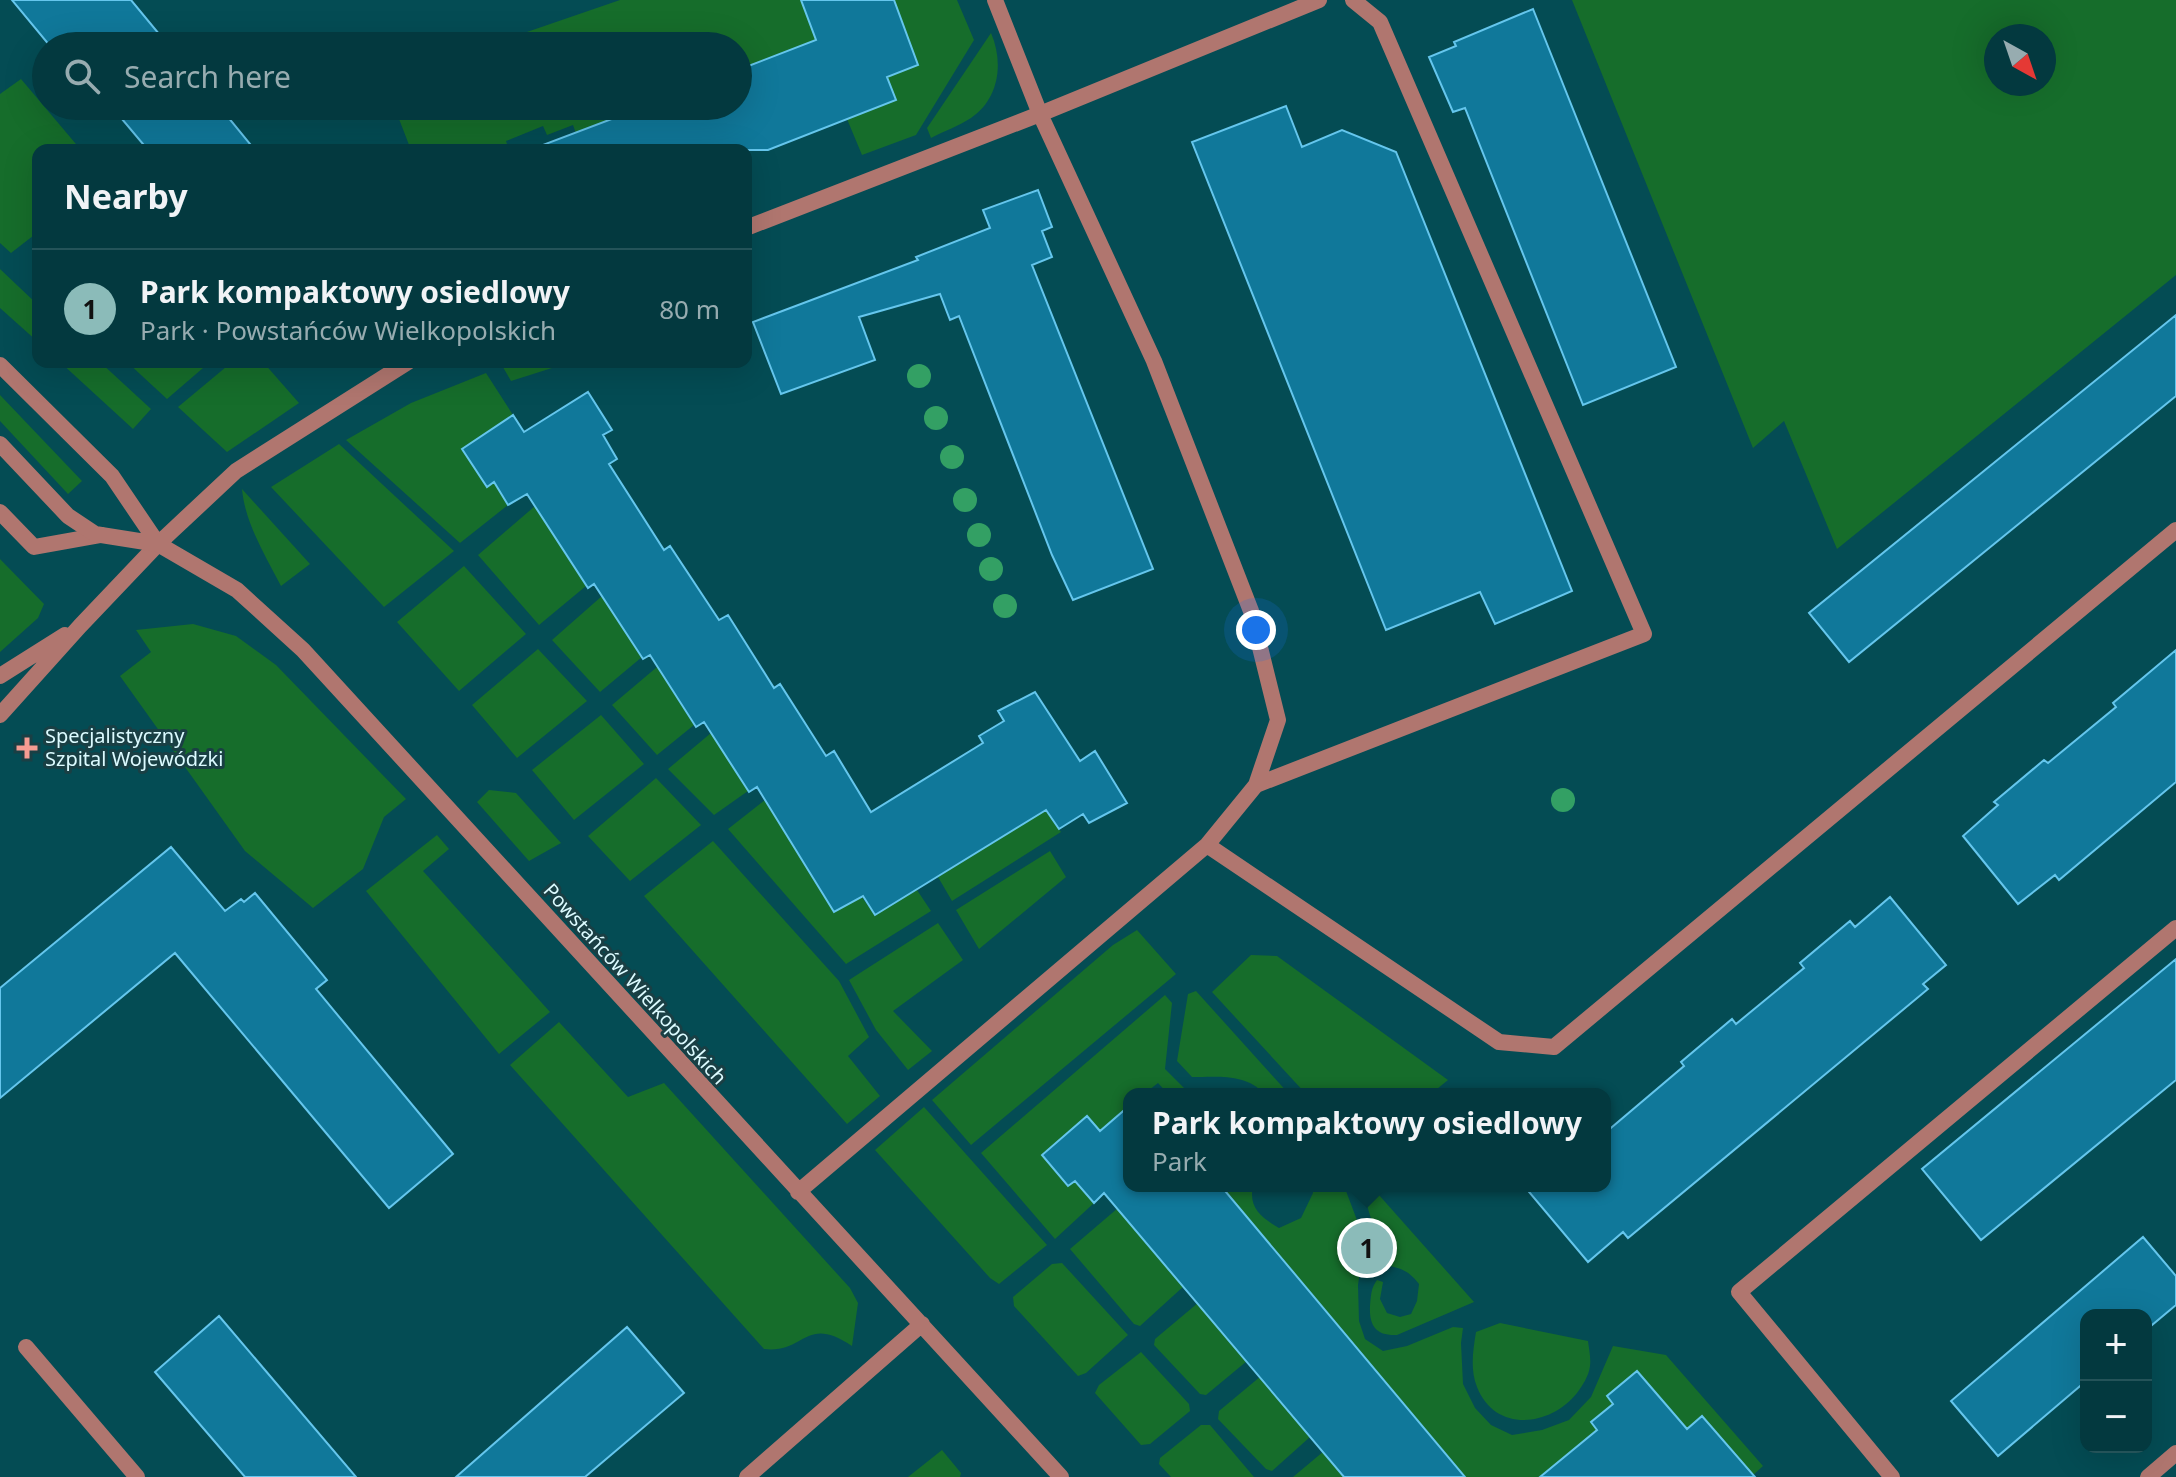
<!DOCTYPE html>
<meta charset="utf-8">
<style>
body{margin:0;font-family:"Noto Sans",sans-serif;background:#11444a;color:#f1f3f6}
.controls{position:absolute;right:24px;bottom:24px;display:grid;overflow:hidden;border-radius:16px;box-shadow:0 8px 32px #0002}
.controls button{width:72px;height:72px;display:grid;place-items:center;padding:0;border:0;border-bottom:2px solid #245359;background:#03393f;color:#f1f3f6;font:40px sans-serif}
.compass{position:absolute;left:1984px;top:24px;width:72px;height:72px;border-radius:50%;background:#03393f;box-shadow:0 8px 32px #0002;rotate:140deg}
.you{position:absolute;left:1256px;top:630px;width:28px;height:28px;margin:-20px;border:6px solid #fff;border-radius:50%;background:#1a73e8;box-shadow:0 0 0 12px #1a73e833}
.badge{display:grid;place-items:center;width:52px;height:52px;border-radius:50%;background:#8bbbb9;color:#111;font-size:26px;font-weight:700}
.pin{position:absolute;translate:-50% -50%;border:4px solid #fff;box-shadow:0 2px 8px #0006}
.popup{position:absolute;left:1123px;top:1088px;width:488px;height:104px;box-sizing:border-box;display:grid;place-content:center;border-radius:16px;background:#03393f;filter:drop-shadow(0 2px 6px #0005);font-size:26px;white-space:nowrap;color:#97acb0}
.popup b{font-size:30px;color:#f1f3f6}
.popup::after{content:'';position:absolute;left:50%;top:100%;margin-left:-16px;border:16px solid transparent;border-top-color:#03393f}
.list{margin:0;padding:0;list-style:none}
h2{display:flex;justify-content:space-between;align-items:center;height:104px;margin:0;padding:0 32px;font-size:34px}
h2 small{font-size:26px;font-weight:400;color:#97acb0}
.list li{display:grid;grid-template-columns:52px 1fr auto;gap:24px;align-items:center;box-sizing:border-box;height:120px;padding:0 32px;border-top:2px solid #245359}
.list b{display:block;font-size:30px;white-space:nowrap}
.list p{margin:0;font-size:26px;white-space:nowrap;color:#97acb0}
.list em{font-size:26px;font-style:normal;color:#97acb0}
.icon{flex:none;width:44px;height:44px;fill:none;stroke:currentColor;stroke-width:2;stroke-linecap:round;stroke-linejoin:round}
.map{position:relative;flex:none;width:2176px;height:1477px;overflow:hidden}
.search{position:absolute;background:#03393f;box-shadow:0 8px 32px #0002;left:32px;top:32px;width:720px;height:88px;display:flex;align-items:center;gap:20px;box-sizing:border-box;padding:0 28px;border-radius:44px;color:#97acb0;font-size:30px}
.panel{position:absolute;background:#03393f;box-shadow:0 8px 32px #0002;left:32px;top:144px;width:720px;height:224px;border-radius:16px}
.map>svg:first-child{display:block}
.green{fill:#166d2b;fill-rule:evenodd}
.building{fill:#10789a;stroke:#65c6ed;stroke-width:2}
.lines{fill:none;stroke-linecap:round;stroke-linejoin:round}
.service{stroke:#b0766f;stroke-width:16}
.minor{stroke:#b0766f;stroke-width:16}
.tree{fill:#33a064}
.poi-dot{fill:#f59c92;stroke:#1a3f44;stroke-width:3}
.labels{text-anchor:middle;stroke-width:6;stroke-linejoin:round;paint-order:stroke}
.poi-label{font-size:20px;fill:#dcfbff;stroke:#1a3f44;text-anchor:start}
.street-label{font-size:20px;fill:#dcfbff;stroke:#1a3f44}
</style>
<div class="map">
<svg width="2176" height="1477" viewBox="0 0 2176 1477">
<rect width="100%" height="100%" fill="#044c54"/>
<path class="green" d="M620,0h181l22,58 -85,21v-33h-252z
M894,0h63l17,40 -58,95 -54,20 -15,-36 49,-20 -9,-22 31,-13 -15,-40 -15,-13 9,-3z
M1572,0h604v275l-339,274 -53,-128 -31,27zM1996,36h48v48h-48z
M991,33c13,30 8,66 -20,85 -12,8 -27,13 -40,20l-4,-10z
M21,79l60,71h-43v82l-27,21 -11,-10v-149z
M394,106h252l-54,21 -13,15 -6,-17 -26,10 -4,-9 -37,15 3,9h-98z
M0,269l38,36v37l-38,-34z
M60,362h40l51,47 -18,20z
M127,362h83l-43,37z
M232,362h31l36,41 -72,49 -49,-45z
M500,362h71l-60,19z
M486,373l27,42 -51,34 24,38 8,-5 14,23 -48,38 -114,-103 65,-37z
M0,395l82,86 -14,13 -68,-73z
M339,444l115,107 -70,56 -113,-120z
M242,489l68,75 -29,22c-16,-31 -36,-63 -39,-97z
M535,506l51,80 -47,39 -61,-70z
M0,559l44,45 -6,14 -38,34z
M464,566l62,68 -67,57 -62,-69z
M602,596l40,61 -42,35 -48,-52z
M193,624l43,12 40,29 130,134 -22,18 -21,52 -50,39 -68,-57 -125,-175 31,-24 -15,-22z
M538,649l49,52 -70,57 -45,-53z
M657,667l37,58 -37,30 -45,-50z
M601,715l43,49 -70,56 -42,-50z
M711,733l37,58 -34,24 -46,-46z
M656,778l45,47 -71,56 -42,-45z
M489,790l27,3 45,50 -32,18 -52,-59z
M765,800l39,62 57,34 14,19 42,-25 14,21 -85,53 -118,-135z
M1045,810l16,22 -109,69 -14,-24z
M437,835l12,14 -26,22 127,141 -51,42 -133,-163z
M713,841l126,140 30,56 -21,19 32,40 -33,28 -203,-228z
M1050,851l16,26 -87,72 -23,-39z
M938,923l25,37 -70,51 39,40 -24,19 -32,-40 -27,-50z
M1137,930l39,44 -205,171 -39,-45 181,-155z
M1251,955l26,1 171,124 -17,14h-125l-94,-102z
M1196,991l93,103h-25c-17,-21 -48,-17 -72,-17l-15,-16 11,-67z
M1165,995l7,8 -7,66 22,22 45,-1 7,4h-71l-10,-11 -14,11h-15v12l-29,25 -58,24 26,31 7,-5 19,22 -39,36 -74,-86z
M559,1022l69,75 36,-14 186,205 8,15 -6,43c-47,-32 -47,8 -88,3l-254,-284z
M924,1107l123,138 -48,39 -9,-6 -115,-128z
M1221,1186h32c-5,22 9,32 26,42l22,-10 12,-25 -1,-7h29l5,5 14,37 2,30 -4,27 1,36 6,18 18,12 24,-5 46,-19 10,1 -2,15 2,41 12,24 16,17 21,10 30,-5 27,-10 22,-23 22,-51 53,9 97,111 -12,11 -10,-16 -39,-44 -15,12 -50,-58 -30,25 6,8 -22,18 12,16 -63,39h-75z
M1361,1186h10l103,116 -77,33c-21,1 -28,-9 -27,-29 1,-11 1,-18 7,-26l6,2 -3,17 7,14 13,4 11,-3 6,-13 2,-17c-16,-21 -26,-13 -43,-25l-3,-34z
M1125,1202l59,84 -44,40 -6,-2 -64,-75z
M1062,1263l66,72 -42,38 -8,3 -64,-70 -1,-9 39,-33z
M1205,1297l42,64 -41,34 -6,-1 -46,-49 1,-6z
M1500,1323l88,18c1,8 3,17 2,25 -1,10 -8,20 -13,27 -27,34 -82,40 -100,-6 -7,-17 -4,-37 -1,-55z
M1141,1352l48,52 1,7 -40,33 -9,1 -46,-52 4,-8z
M1267,1371l43,66 -38,34 -6,-2 -48,-50 1,-8z
M1201,1425h9l44,52h-83l-12,-13 1,-6z
M1330,1446l14,31h-51z
M942,1450l19,23 -1,4h-52z"/>
<path class="building" d="M12,0h119l38,46h-119z
M801,0h93l24,65 -31,12 9,23 -128,50h-227l-1,-4 106,-40h92v-36l78,-30z
M1533,9l143,358 -93,38 -118,-297 -12,4 -24,-55 27,-11 -2,-4z
M111,106h108l36,44h-107z
M1286,106l16,41 40,-17 54,22 176,439 -77,33 -15,-32 -94,38 -194,-488z
M1038,190l14,37 -10,4 10,26 -20,8 121,304 -80,31 -21,-45 -93,-239 -9,4 -10,-26 -81,23 16,43 -94,34 -28,-72 165,-62 -2,-3 74,-29 -7,-18z
M2176,315v81l-327,266 -40,-49z
M588,392l24,38 -9,5 14,24 -8,5 55,86 6,-4 49,74 9,-5 46,73 6,-4 46,72 8,-5 37,61 112,-69 -4,-7 25,-15 -6,-10 37,-19 45,69 15,-10 32,52 -38,20 -6,-9 -24,15 -13,-19 -171,105 -12,-19 -29,16 -77,-125 -8,5 -45,-70 -8,5 -46,-72 -7,4 -49,-75 -6,4 -61,-94 -19,11 -14,-23 -7,5 -25,-38 51,-34 11,17z
M2176,650v132l-117,98 -4,-5 -37,29 -55,-68 35,-31 -4,-3 50,-42 4,3 68,-56 -3,-4z
M171,847l54,64 16,-12 3,3 11,-9 72,87 -11,9 137,165 -64,54 -214,-255 -175,145v-110z
M1890,897l56,68 -23,19 5,5 -300,249 -5,-6 -35,30 -64,-76h81v-53l79,-67 -3,-4 51,-43 4,5 68,-56 -4,-5 50,-42 5,6z
M2176,959v121l-195,160 -59,-71z
M1129,1106v80h92l244,291h-121l-240,-284 -10,10 -19,-22 -7,5 -26,-31 45,-39 13,15z
M2143,1237l33,39v29l-30,25v-15h-60v66l-88,75 -47,-55z
M219,1316l137,161h-111l-90,-105z
M627,1327l57,66 -99,84h-129z
M1637,1371l50,58 15,-13 53,61h-215l57,-47 -6,-8 22,-18 -6,-8z"/>
<g class="lines">
<path class="service" d="M0,512l34,35 67,-12
M0,676l65,-41
M0,715l80,-89 78,-82"/>
<path class="minor" d="M746,228l294,-114 279,-114
M0,365l112,111 46,68
M0,444l68,72 27,18 63,10 79,46 66,60 758,827
M158,544l78,-73 172,-109
M1256,785l388,-151 -264,-612 -27,-22
M1207,845l292,197 55,5 622,-517
M798,1192l409,-347 49,-60 22,-65 -27,-109 -97,-250 -114,-247 -45,-114
M26,1347l111,130
M747,1477l175,-153
M1892,1477l-153,-185 437,-364
M2148,1477l28,-24"/>
</g>
<g class="tree">
<circle cx="919" cy="376" r="12"/>
<circle cx="936" cy="418" r="12"/>
<circle cx="952" cy="457" r="12"/>
<circle cx="965" cy="500" r="12"/>
<circle cx="979" cy="535" r="12"/>
<circle cx="991" cy="569" r="12"/>
<circle cx="1005" cy="606" r="12"/>
<circle cx="1563" cy="800" r="12"/>
</g>
<path class="poi-dot" d="M23 736h8v8h8v8h-8v8h-8v-8h-8v-8h8z"/>
<g class="labels">
<g class="poi-label">
<text x="45" y="743">Specjalistyczny<tspan x="45" dy="23">Szpital Wojewódzki</tspan></text>
</g>
<g class="street-label">
<text transform="translate(635 984) rotate(48)" y="7">Powstańców Wielkopolskich</text>
</g>
</g>
</svg>
<div class="controls">
<button>+</button>
<button>−</button>
</div>
<svg class="compass" viewBox="-18 -18 36 36"><path d="M0-13l5 13h-10z" fill="#e53935"/><path d="M0 13l5-13h-10z" fill="#97acb0"/></svg>
<div class="you"></div>
<div class="pin badge" style="left:1367px;top:1248px">1</div>
<div class="popup"><b>Park kompaktowy osiedlowy</b>Park</div>
<div class="search"><svg class="icon" aria-label="search" viewBox="0 0 24 24"><circle cx="10" cy="10" r="6"/><path d="M15 15l6 6"/></svg>Search here</div>
<section class="panel">
<h2>Nearby<small></small></h2>
<ul class="list">
<li><span class="badge">1</span><div><b>Park kompaktowy osiedlowy</b><p>Park · Powstańców Wielkopolskich</p></div><em>80 m</em></li>
</ul>
</section>
</div>
